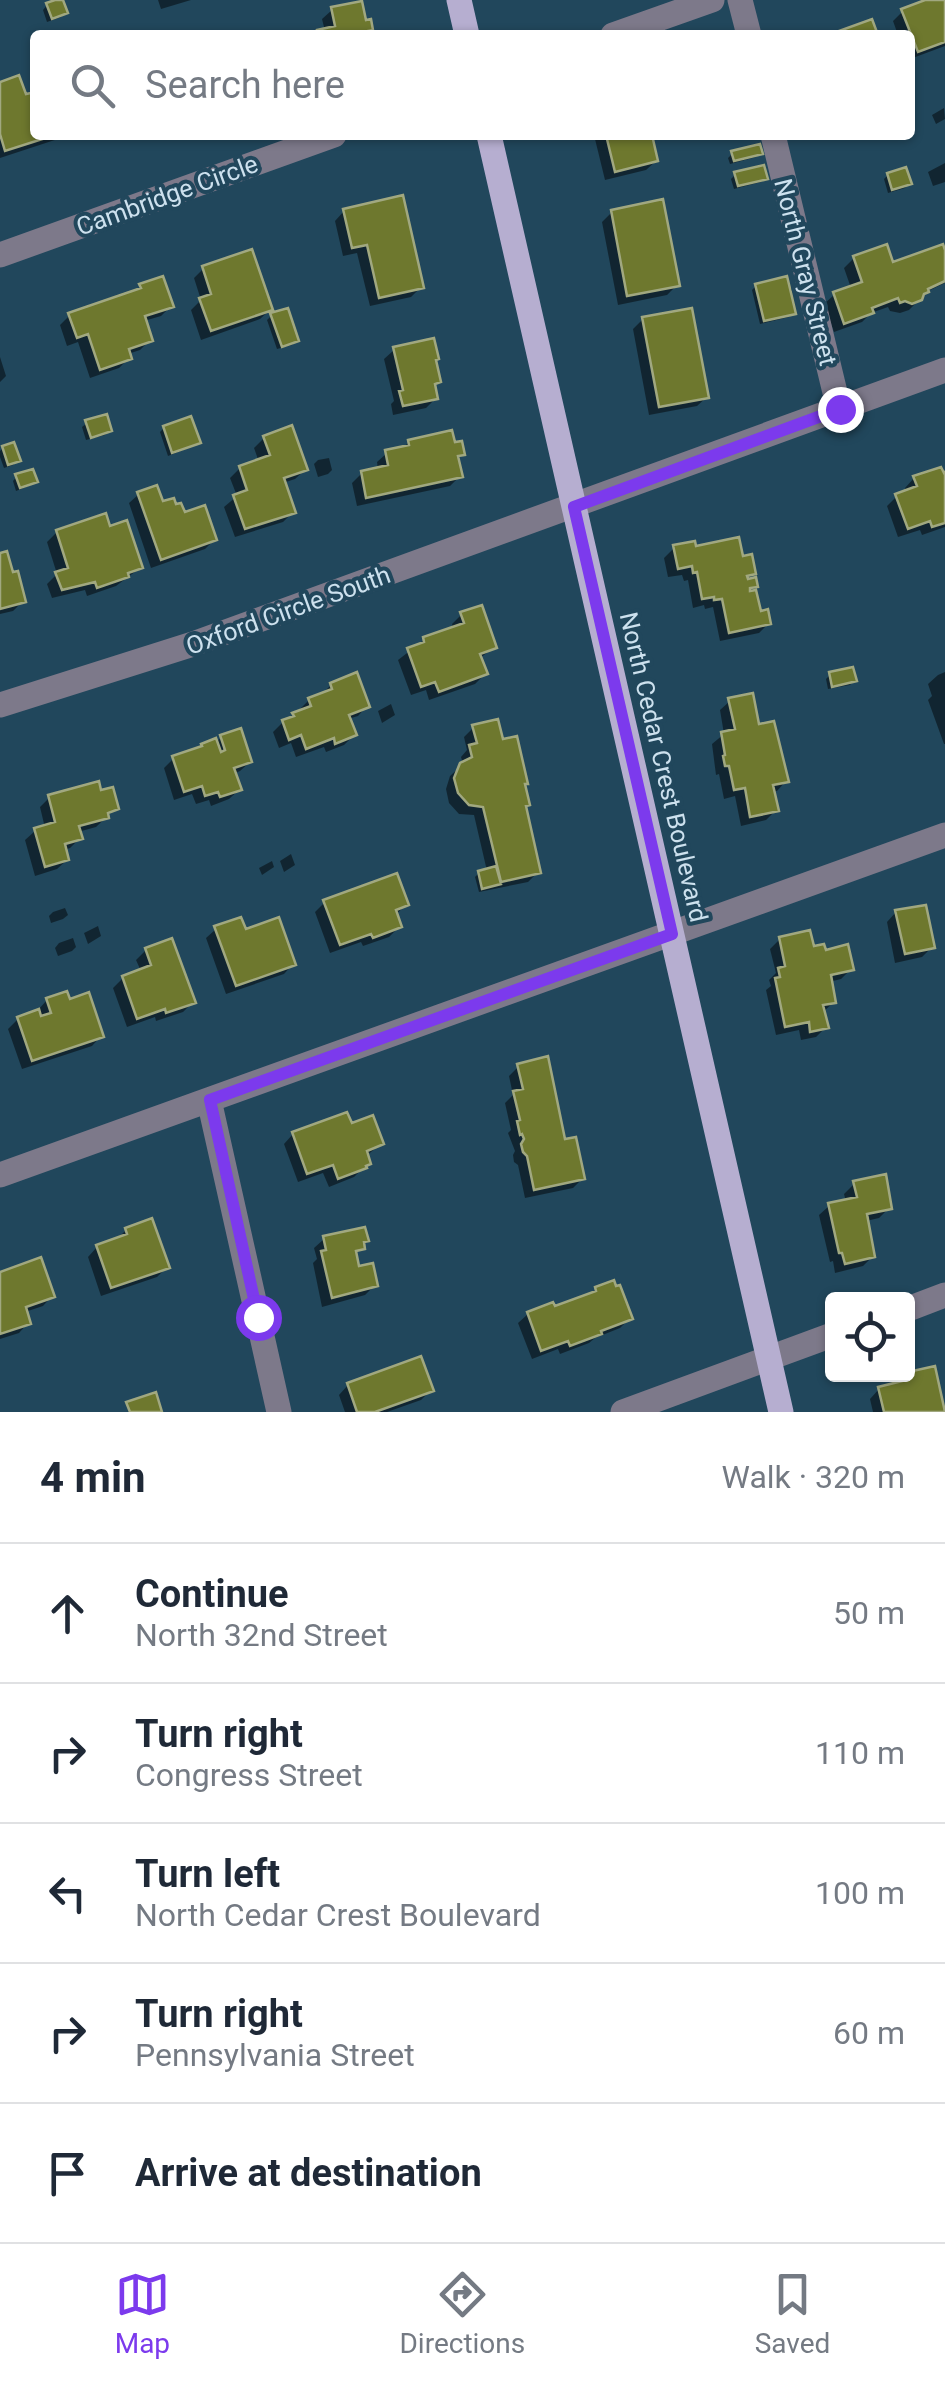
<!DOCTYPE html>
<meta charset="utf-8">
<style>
body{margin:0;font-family:Roboto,sans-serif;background:#f2f2f3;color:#1f2937}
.controls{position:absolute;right:30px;bottom:30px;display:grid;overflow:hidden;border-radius:10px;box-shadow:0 2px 8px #0004}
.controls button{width:90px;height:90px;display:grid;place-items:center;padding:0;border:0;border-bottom:2px solid #e0e1e3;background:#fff;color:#1f2937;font:50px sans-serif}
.stop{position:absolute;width:30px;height:30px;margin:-22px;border:8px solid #7c3aed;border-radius:50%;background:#fff}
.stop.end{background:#7c3aed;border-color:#fff;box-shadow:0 2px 10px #0008}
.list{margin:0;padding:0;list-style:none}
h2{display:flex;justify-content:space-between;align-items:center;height:130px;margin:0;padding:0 40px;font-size:42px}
h2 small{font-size:32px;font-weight:400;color:#747a83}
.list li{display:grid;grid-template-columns:65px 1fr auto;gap:30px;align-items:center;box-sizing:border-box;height:140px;padding:0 40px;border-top:2px solid #e0e1e3}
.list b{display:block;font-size:38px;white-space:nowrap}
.list p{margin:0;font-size:32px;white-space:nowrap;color:#747a83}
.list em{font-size:32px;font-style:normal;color:#747a83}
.icon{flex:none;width:55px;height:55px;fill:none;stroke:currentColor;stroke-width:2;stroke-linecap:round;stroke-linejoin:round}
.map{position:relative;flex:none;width:945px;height:1412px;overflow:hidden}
.search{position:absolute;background:#fff;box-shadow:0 2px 8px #0004;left:30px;right:30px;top:30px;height:110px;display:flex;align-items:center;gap:25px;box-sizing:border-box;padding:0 35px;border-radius:10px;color:#747a83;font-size:38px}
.sheet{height:830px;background:#fff}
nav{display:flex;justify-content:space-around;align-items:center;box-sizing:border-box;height:140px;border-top:2px solid #e0e1e3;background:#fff;font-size:28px;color:#747a83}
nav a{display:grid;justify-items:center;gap:5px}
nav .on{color:#7c3aed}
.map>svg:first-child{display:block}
.shadow{fill:#0007}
.building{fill:#6e782e;stroke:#a1a880;stroke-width:2.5}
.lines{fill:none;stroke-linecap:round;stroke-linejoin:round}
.minor{stroke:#7d798a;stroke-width:25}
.major{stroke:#b6aed0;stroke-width:25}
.route{stroke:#7c3aed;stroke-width:12}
.labels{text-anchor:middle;stroke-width:8;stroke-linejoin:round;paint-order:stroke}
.street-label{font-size:25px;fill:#cde1ee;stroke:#21475c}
</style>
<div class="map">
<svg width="945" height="1412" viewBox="0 0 945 1412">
<rect width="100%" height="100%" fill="#21475c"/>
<path class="shadow" d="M158,0h33l-30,9z
M932,0h13v46l-35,13v-24h-12l-5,-14 10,-10z
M47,5l18,7 -4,5 -14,5 -4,-12z
M332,10l32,13 6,6 -3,6h-52l10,-4 -3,-12z
M0,84l35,17v34h35l-70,23z
M944,108l1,11 -9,5 -4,-9z
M594,135h55l7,26 -10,9 -41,10z
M733,153h27l-4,4 -26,7 -2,-6z
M945,163v19l-12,4 -5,-14z
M735,175l30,3 -4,4 -27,7 -3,-10z
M888,175l21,8 -4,5 -17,5 -4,-14z
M344,211l77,76 -10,10 -41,9 -13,-53 -14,3 -8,-35z
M612,212l65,73 -10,10 -49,10 -16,-83z
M945,257v26l-17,8 -19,19 -9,3 -10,-2 -2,-4 -17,6 -9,9 -28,10 -10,-28 10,-9 17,-7 -7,-20 10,-10 38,8z
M204,268l66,42 -10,9 -59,21 -10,-30 10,-10 -7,-22z
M141,286l30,20 -10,10 -17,5 6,19 -10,10 -12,4 1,4 -10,10 -29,10 -12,-36 -11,4 -7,-21 10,-10 64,-22z
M756,286l37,27 -4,4 -29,7 -8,-34z
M272,315l24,25 -4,5 -15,4 -10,-29z
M643,319l64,78 -10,9 -48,9 -16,-86z
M394,350l39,12 5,19 -5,5 3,12 -10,10 -33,7 -2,-11 3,-3 -10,-42z
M0,357l6,19 -6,6z
M87,423l22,7 -4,5 -19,5 -4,-13z
M164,428l34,14 -5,4 -25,10 -8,-24z
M264,438l41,32 -10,9 -12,4 10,29 -10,10 -48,15 -11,-30 13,-11 -7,-18 10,-10 19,-6 -5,-14z
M409,442l44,3 9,9 -6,6 4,16 -10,10 -93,20 -5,-23 10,-10 16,-4 -1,-7 10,-9 15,-4z
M3,448l15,12 -5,5 -9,3 -4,-11v-6z
M329,458l3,12 -4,4 -10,3 -4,-13 4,-4z
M945,475v52l-23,8 -2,-5 -22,7 -11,-31 10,-10 9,-3 -1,-5 9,-10z
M17,476l18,5 -4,4 -15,6 -3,-10z
M139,494l44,21 31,25 -9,9 -54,19 -22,-65z
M109,529l31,39 -24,18 -29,10 -2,-6 -33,8 -5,-14 10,-10 -10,-32 10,-10z
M674,548l20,1 47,10 12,15 -9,8 11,4 -7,8 11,20 10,9 -10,10 -39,8 -7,-34 -8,2 -1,-4 -11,3 -5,-28 -4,1 -2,-6 -14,2 -4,-19z
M0,556l23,45 -10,10 -13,3z
M461,615l33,32 -15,12 6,15 -10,10 -46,16 -3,-10 -15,5 -13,-35 26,-20 29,-11 -1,-5z
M945,672v72h-1l-16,-44 4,-4 -4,-12 10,-9z
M830,675l24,5 -4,5 -22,4 -2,-10z
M331,685l36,21 -9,10 -10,3 6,16 -10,10 -18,7 -2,-5 -28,10 -5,-14 -12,5 -6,-16 10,-10 17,-10 -1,-2 10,-10 11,-4z
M730,701l27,26 29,54 -9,10 -5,1 4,18 -10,10 -25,6 -6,-30 -11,3 -5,-25 -3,1 -4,-31 12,-10 -4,-24z
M391,704l4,11 -13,8 -4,-12z
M474,727l64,145 -10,10 -49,10 -4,-15 4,-4 8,-2 -13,-56 -15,-1 -10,-11 -3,-14 4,-13 13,-12 -2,-7 6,-7 -3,-13z
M221,738l29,24 -10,9 -7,3 6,16 -10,9 -18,7 -2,-6 -13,4 -4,-10 -18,6 -10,-32 10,-10 41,-15z
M99,793l17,15 -20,19 -18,5 2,6 -10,10 -6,2 3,10 -10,9 -22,7 -10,-36 10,-9 10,-3 -5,-21 9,-9z
M291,854l4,11 -11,7 -4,-11z
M272,861l2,6 -12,8 -3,-7z
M325,902l81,2 -11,12 4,11 -10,10 -26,9 -2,-4 -31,11 -15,-41z
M65,908l3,7 -5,4 -12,4 -2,-7 4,-4z
M896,912l36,35 -10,10 -27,6 -8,-41z
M98,926l3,10 -13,8 -4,-11z
M216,929l28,3 49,32 -9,10 -58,20 -20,-56z
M73,938l3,9 -4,4 -14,5 -3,-8 4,-5z
M780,939l44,14 27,16 -10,10 -12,3 5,20 -12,11 4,14 -10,10 -15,3 -2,-10 -23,5 -10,-45 5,-4 -2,-6 7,-7 -6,-24z
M146,950l47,52 -10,10 -27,9 -1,-4 -28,10 -14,-39 10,-10 18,-7 -5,-11z
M47,1000l22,2 32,34 -9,10 -70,23 -14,-40 10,-10 20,-9z
M519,1066l64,112 -10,10 -48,10 -7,-33 -4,-3 -1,-7 2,-4 -7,-18 3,-3 -6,-27 8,-8 -4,-19z
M350,1126l31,18 -15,12 2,7 -14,14 -25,10 -6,-14 -25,9 -14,-38 9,-10z
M854,1184l35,24 -10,10 -13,3 7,35 -10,10 -28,7 -2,-12 -3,1 -11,-47 10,-9 17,-4 -2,-8z
M126,1230l41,37 -10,10 -56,19 -13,-39 9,-10 18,-6z
M324,1239l42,2 -12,15 3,13 18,16 -10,10 -43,12 -9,-44 4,-4 -3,-11z
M0,1274l52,22 -9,10 -18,6 3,11 -9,10 -19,6z
M596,1289l34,29 -10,10 -25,10 -6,5 -29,11 -2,-5 -26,10 -14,-36 10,-9 26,-4 34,-13z
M901,1376l42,36h-70l-3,-13 9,-10 12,-3z
M348,1385l83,5 -10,10 -34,12h-42l-6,-17z"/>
<path class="building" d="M55,0h8l5,13 -16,6 -6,-16z
M925,0h20v42l-27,10 -17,-43z
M362,1l4,19 5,-1 2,11 -5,1 1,4h-51l-1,-5 18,-4 -4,-19z
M872,19l6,16h-50z
M19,75l7,19 5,-1 2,6h2v36h20l-50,16 -5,-17v-52z
M606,135h46l6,26 -43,11z
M760,144l3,10 -29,7 -3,-10z
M764,165l4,14 -30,7 -4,-14z
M906,167l6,17 -20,6 -5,-17z
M403,195l21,93 -45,10 -12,-53 -15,3 -9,-39z
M663,199l17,87 -53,10 -16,-86z
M887,244l6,18 50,-18 2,6v31l-17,8 1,3 -5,2 -2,6 -10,4 -7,-3 -5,2 -2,-5 -26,10 2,5 -30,11 -11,-32 29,-10 -9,-26z
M252,249l21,61 -62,21 -12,-33 12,-4 -9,-28z
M163,276l11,31 -29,9 8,25 -24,8 3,10 -32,11 -12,-36 -11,4 -9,-25 73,-25 -2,-4z
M787,276l9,38 -32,7 -9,-37z
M288,308l11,33 -17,6 -12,-34z
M692,308l17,90 -50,9 -17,-90z
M434,338l5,21 -3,1 5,22 -6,2 3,15 -35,7 -4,-15 4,-1 -10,-43z
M107,414l5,17 -21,7 -6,-18z
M191,416l10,27 -29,10 -9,-27z
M292,425l16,45 -24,8 12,35 -51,16 -12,-34 14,-5 -8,-24 31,-11 -7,-19z
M452,430l3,12 7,-1 3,14 -7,1 5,21 -97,21 -5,-27 27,-6 -3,-15 24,-5 -1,-5z
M14,442l7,19 -13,4 -6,-19z
M941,467l3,6 1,-1v51l-13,4 -2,-6 -22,8 -13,-35 22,-8 -4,-10z
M33,469l5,13 -18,6 -5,-14z
M157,485l6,16 11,-3 2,6 5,-1 4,9 20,-7 12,35 -56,20 -24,-68z
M106,513l4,13 17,-6 16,48 -15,5 1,4 -32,11 -2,-6 -33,8 -7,-18 13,-4 -12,-38z
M739,537l4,19 9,-2 4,20 -9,2 1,3 8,-2 2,10 -8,1v3l6,-1 5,21 7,-2 3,15 -42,9 -7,-34 -8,1v-3l-12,2 -5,-27 -4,1 -1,-7 -14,3 -5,-24 22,-4 1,5z
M7,551l6,21 5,-1 8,31 -26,7v-56z
M482,605l15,43 -17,6 8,20 -49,18 -4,-10 -14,5 -14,-39 17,-6 -1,-5 41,-14 -4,-11z
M853,667l4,14 -25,6 -3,-15z
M357,672l13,35 -21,8 8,20 -22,9 -1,-6 -28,11 -5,-14 -12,5 -7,-20 12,-4 -2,-3 19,-7 -3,-8 24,-9 -2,-6z
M753,693l6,31 15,-3 15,61 -16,3 6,26 -29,6 -5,-29 -11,2 -5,-24h-4l-2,-10 2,-1 -4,-23 14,-3 -7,-31z
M498,719l5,20 14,-3 11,48h-3l5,21 -4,1 15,67 -40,9 -18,-75 -14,-2 -11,-12 -4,-15 6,-15 12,-6 -3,-12 8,-2 -5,-18z
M241,728l11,34 -18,6 8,22 -22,7 -2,-5 -13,4 -3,-10 -18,6 -12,-36 30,-10 -1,-2 15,-6 5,14 4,-2 -5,-15z
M99,781l2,9 12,-3 6,22 -11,4 1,5 -30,8 4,13 -18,5 4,16 -24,7 -11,-39 21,-6 -7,-27z
M496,866l5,18 -19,5 -4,-18z
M397,873l12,32 -13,5 6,17 -29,11 -2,-4 -31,11 -17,-45z
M926,905l9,43 -30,6 -10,-44z
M241,917l5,12 33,-12 17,48 -60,21 -22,-60z
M810,930l4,16 10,-2 2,6 22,-6 6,26 -23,5 5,28 -13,2 6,23 -19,4 -1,-10 -24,5 -10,-49 5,-1 -2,-9 7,-2 -6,-29z
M172,938l24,65 -30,10 -1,-4 -28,10 -15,-43 29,-11 -6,-17z
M67,991l3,8 19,-7 15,45 -72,24 -15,-44 22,-8 2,7 10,-3 -5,-15z
M548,1056l17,83 11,-2 9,42 -51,11 -7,-34 -4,-4 -2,-8 3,-5 -2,-5 -2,1 -3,-14 3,-1 -7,-29 10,-2 -6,-25z
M347,1112l5,11 21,-8 11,29 -17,7 4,13 -5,2 1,2 -29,11 -5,-14 -26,9 -15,-42z
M886,1174l6,35 -25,5 8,43 -30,7 -3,-11h-3l-11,-50 29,-6 -4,-16z
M152,1218l18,50 -59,20 -15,-43 31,-11 -2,-6z
M365,1227l4,14 -5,1 1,7 -9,2 3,15 14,-3 5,23 -46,12 -11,-47 5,-1 -3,-14z
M41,1257l14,40 -29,10 5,17 -31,10v-62z
M614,1280l2,6 4,-1 13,34 -32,12 1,3 -32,12 -2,-5 -27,10 -14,-39 26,-10 2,4 41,-15 -1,-4z
M421,1356l13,35 -59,21h-18l-10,-29z
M935,1366l10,46h-61l-6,-25 24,-6 -2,-7h8v-2z
M156,1392l6,20h-32l-4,-10z"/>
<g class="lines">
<path class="minor" d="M740,0l9,35
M613,35l99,-35
M773,135l66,274
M0,255l334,-120
M0,705l193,-61 752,-274
M209,1100l70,312
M0,1175l945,-340
M908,1309l37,-14
M623,1412l209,-77"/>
<path class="major" d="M459,0l8,35
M489,135l292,1277"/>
</g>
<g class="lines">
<path class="route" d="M258,1317l-48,-217 462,-166 -98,-427 266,-98"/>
</g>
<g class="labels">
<g class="street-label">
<text transform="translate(167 195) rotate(-20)" y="9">Cambridge Circle</text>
<text transform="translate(806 272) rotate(76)" y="9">North Gray Street</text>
<text transform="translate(288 610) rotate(-20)" y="9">Oxford Circle South</text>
<text transform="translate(664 767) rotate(77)" y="9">North Cedar Crest Boulevard</text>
</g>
</g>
</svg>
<div class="controls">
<button><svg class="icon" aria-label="locate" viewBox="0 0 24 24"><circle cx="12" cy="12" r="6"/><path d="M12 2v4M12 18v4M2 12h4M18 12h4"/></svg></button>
</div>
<div class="stop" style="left:258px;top:1317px"></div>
<div class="stop end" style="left:840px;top:409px"></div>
<div class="search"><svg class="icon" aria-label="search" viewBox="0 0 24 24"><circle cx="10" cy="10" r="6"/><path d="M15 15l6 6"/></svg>Search here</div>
</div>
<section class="sheet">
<h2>4 min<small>Walk · 320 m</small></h2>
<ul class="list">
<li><svg class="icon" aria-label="ahead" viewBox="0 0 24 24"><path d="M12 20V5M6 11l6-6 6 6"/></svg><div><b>Continue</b><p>North 32nd Street</p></div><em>50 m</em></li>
<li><svg class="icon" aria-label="right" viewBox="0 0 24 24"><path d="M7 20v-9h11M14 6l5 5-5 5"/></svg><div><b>Turn right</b><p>Congress Street</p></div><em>110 m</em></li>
<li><svg class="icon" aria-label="left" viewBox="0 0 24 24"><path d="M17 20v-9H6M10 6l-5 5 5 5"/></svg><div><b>Turn left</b><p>North Cedar Crest Boulevard</p></div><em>100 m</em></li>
<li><svg class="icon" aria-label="right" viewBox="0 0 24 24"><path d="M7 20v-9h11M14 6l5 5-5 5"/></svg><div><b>Turn right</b><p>Pennsylvania Street</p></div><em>60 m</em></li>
<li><svg class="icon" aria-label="arrive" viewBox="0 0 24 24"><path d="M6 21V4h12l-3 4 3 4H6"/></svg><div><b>Arrive at destination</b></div></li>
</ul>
</section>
<nav>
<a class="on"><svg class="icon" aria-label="map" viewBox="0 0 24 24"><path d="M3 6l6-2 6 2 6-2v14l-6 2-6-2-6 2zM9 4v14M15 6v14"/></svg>Map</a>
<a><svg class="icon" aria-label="directions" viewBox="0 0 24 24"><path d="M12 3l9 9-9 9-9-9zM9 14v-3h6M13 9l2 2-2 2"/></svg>Directions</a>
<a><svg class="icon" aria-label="saved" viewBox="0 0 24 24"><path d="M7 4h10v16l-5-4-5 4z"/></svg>Saved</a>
</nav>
